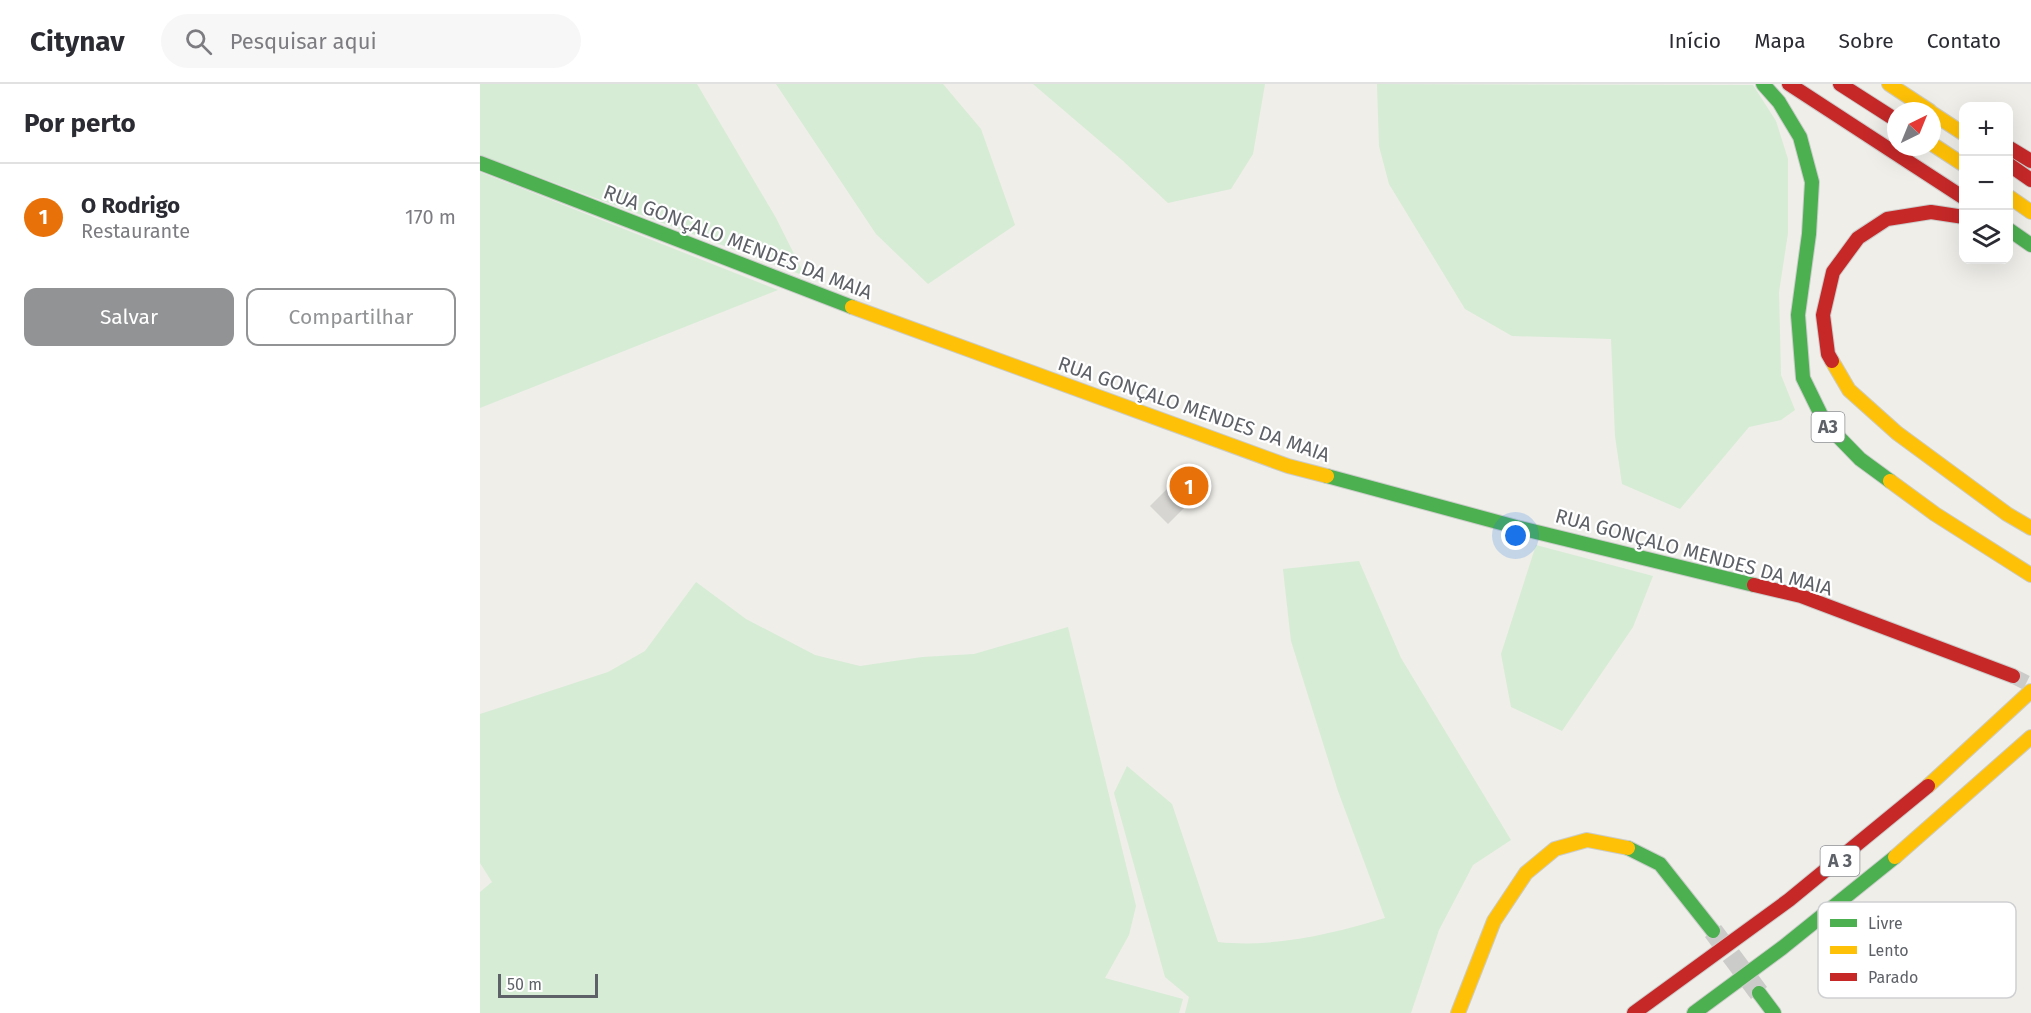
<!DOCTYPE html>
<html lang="pt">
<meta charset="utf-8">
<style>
body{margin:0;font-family:"Fira Sans",sans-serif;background:#f7f7f7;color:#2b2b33}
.controls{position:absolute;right:18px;top:18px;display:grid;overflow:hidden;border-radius:12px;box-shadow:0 6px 24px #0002}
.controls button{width:54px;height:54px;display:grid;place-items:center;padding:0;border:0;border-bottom:2px solid #e1e1e2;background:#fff;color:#2b2b33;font:30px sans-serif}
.compass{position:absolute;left:1407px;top:18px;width:54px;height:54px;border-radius:50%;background:#fff;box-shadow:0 6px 24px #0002;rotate:43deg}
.scale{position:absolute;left:18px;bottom:15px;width:100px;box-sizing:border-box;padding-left:6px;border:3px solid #5e6268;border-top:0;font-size:16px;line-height:21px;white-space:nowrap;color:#5e6268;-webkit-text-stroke:4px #fff;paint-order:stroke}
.you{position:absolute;left:1036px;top:452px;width:21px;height:21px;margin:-15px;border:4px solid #fff;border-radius:50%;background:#1a73e8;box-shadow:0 0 0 9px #1a73e833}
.badge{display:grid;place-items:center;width:39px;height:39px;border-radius:50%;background:#919395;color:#fff;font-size:20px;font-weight:700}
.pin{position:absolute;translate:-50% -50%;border:3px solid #fff;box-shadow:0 2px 6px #0006}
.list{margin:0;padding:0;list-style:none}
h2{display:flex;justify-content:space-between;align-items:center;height:78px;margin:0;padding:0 24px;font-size:26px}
h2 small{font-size:20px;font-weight:400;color:#7c7c81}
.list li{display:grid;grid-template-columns:39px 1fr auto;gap:18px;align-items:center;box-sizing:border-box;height:108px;padding:0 24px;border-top:2px solid #e1e1e2}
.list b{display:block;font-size:22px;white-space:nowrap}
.list p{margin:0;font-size:20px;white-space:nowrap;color:#7c7c81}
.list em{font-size:20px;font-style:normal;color:#7c7c81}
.actions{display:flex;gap:12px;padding:18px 24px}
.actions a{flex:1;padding:14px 0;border:2px solid #919395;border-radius:12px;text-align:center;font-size:21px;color:#919395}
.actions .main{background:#919395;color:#fff}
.icon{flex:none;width:33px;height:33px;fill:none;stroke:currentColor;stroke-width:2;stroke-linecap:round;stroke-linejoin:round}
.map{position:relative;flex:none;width:1551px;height:929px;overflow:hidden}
header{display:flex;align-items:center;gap:36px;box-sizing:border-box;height:84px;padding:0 30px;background:#fff;border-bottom:2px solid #e1e1e2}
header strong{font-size:28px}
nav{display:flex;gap:33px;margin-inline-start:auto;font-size:21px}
.search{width:420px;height:54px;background:#f7f7f7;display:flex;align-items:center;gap:15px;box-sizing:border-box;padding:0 21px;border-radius:33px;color:#7c7c81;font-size:22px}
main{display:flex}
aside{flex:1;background:#fff}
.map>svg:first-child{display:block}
.green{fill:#d6ecd5}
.building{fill:#d6d5d2}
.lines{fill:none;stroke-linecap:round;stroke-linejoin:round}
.secondary-tunnel{stroke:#cbcbc9;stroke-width:15;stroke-dasharray:15 8;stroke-linecap:butt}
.highway-tunnel{stroke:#cbcbc9;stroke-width:20;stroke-dasharray:20 10;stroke-linecap:butt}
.fast-casing{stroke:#cbcccb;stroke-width:16}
.slow-casing{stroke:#cbcccb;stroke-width:16}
.jam-casing{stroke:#cbcccb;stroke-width:16}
.fast{stroke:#4caf50;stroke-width:14}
.slow{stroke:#ffc107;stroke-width:14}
.jam{stroke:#c62828;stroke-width:14}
.labels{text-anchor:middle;stroke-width:4.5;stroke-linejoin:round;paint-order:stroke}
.shield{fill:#fff;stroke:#8e9195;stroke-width:1.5}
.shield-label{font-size:18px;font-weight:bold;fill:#5e6268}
.street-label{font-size:20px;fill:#5e6268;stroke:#fff}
.key{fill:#fff;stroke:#cfd0d2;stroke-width:1.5}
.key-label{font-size:16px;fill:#5e6268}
</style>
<header>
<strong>Citynav</strong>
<div class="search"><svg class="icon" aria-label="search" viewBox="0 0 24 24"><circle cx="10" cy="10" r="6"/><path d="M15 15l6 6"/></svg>Pesquisar aqui</div>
<nav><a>Início</a><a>Mapa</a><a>Sobre</a><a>Contato</a></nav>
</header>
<main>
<aside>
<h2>Por perto<small></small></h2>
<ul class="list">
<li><span class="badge" style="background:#e8710a">1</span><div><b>O Rodrigo</b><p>Restaurante</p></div><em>170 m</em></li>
</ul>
<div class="actions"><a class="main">Salvar</a><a>Compartilhar</a></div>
</aside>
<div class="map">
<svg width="1551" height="929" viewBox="0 0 1551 929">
<rect width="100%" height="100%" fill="#efeee9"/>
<path class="green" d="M0,0h217l79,134 29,58 -325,-121z
M296,0h167l38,45 34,96 -87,59 -52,-50z
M553,0h232l-12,70 -22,35 -63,14 -46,-43z
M897,0l376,1 23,36 12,38v74l-9,59 2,83 14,35 -14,10 -32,7 -69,82 -58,-25 -7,-48 -4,-97 -99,-3 -47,-27 -76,-125 -10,-38z
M0,88l298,118 -298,118z
M1056,461l117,31 -20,51 -71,104 -51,-24 -10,-53z
M879,477l42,97 110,182 -38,25 -34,65 -28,83h-226l4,-16 -24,-20 -51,-184 13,-27 45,38 46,138c55,6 114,-8 167,-24l-47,-127 -47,-150 -8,-72z
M216,498l50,37 69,36 45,11 62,-9 52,-3 94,-27 68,279 -7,29 -24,43 78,21 -4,14h-699v-121l12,-10 -12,-19v-149l128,-42 37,-21z"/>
<path class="building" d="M697,395l18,18 -27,27 -18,-18z"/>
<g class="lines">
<path class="secondary-tunnel" d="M1533,592l18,9"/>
<path class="highway-tunnel" d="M1233,847l46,62"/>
<g class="fast-casing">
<path id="fast" d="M1283,0l16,18 21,35 12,45 -3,52 -11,81 5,63 22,45 35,36 30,22
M0,79l372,144
M1528,145l23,16
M847,392l189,51 238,58
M1148,764l32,16 53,67
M1279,909l15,20
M1214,929l88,-65 113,-91"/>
</g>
<g class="slow-casing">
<path id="slow" d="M1409,0l41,27
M1452,29l32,21
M1452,60l32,21
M1528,112l23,16
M372,223l436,159 39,10
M1352,277l17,29 48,43 110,81 24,14
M1410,397l45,33 96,61
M1448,702l103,-95
M1415,773l136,-120
M978,929l36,-92 32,-48 29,-24 32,-9 41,8"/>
</g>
<g class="jam-casing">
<path id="jam" d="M1309,0l175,114
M1360,0l56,36
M1528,63l23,14
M1528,80l23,16
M1352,277l-4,-7 -5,-39 10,-43 25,-34 29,-19 44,-7 33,5
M1274,501l47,11 212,80
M1154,929l155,-113 139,-114"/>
</g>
<use href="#fast" class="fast"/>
<use href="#slow" class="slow"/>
<use href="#jam" class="jam"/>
</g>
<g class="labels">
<g class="shield">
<rect x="1331.5" y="328" width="33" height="30" rx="4.5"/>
<rect x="1340.5" y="762" width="39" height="30" rx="4.5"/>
</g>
<g class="shield-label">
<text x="1348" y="349">A3</text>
<text x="1360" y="783">A 3</text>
</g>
<g class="street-label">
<text transform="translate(258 158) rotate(21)" y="7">RUA GONÇALO MENDES DA MAIA</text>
<text transform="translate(714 325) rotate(19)" y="7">RUA GONÇALO MENDES DA MAIA</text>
<text transform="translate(1214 468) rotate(15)" y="7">RUA GONÇALO MENDES DA MAIA</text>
</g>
</g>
<rect x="1338" y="818" width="198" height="96" rx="9" class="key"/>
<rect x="1350" y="835" width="27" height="8" fill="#4caf50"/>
<rect x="1350" y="862" width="27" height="8" fill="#ffc107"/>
<rect x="1350" y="889" width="27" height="8" fill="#c62828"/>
<g class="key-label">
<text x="1388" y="845">Livre</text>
<text x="1388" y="872">Lento</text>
<text x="1388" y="899">Parado</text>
</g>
</svg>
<div class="controls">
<button>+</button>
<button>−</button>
<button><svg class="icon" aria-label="layers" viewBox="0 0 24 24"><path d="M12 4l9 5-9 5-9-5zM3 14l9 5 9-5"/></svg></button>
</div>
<svg class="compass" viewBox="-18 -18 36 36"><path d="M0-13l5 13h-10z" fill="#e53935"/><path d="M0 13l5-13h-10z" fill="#7c7c81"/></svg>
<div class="scale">50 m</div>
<div class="you"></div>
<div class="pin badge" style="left:709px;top:402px;background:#e8710a">1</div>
</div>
</main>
